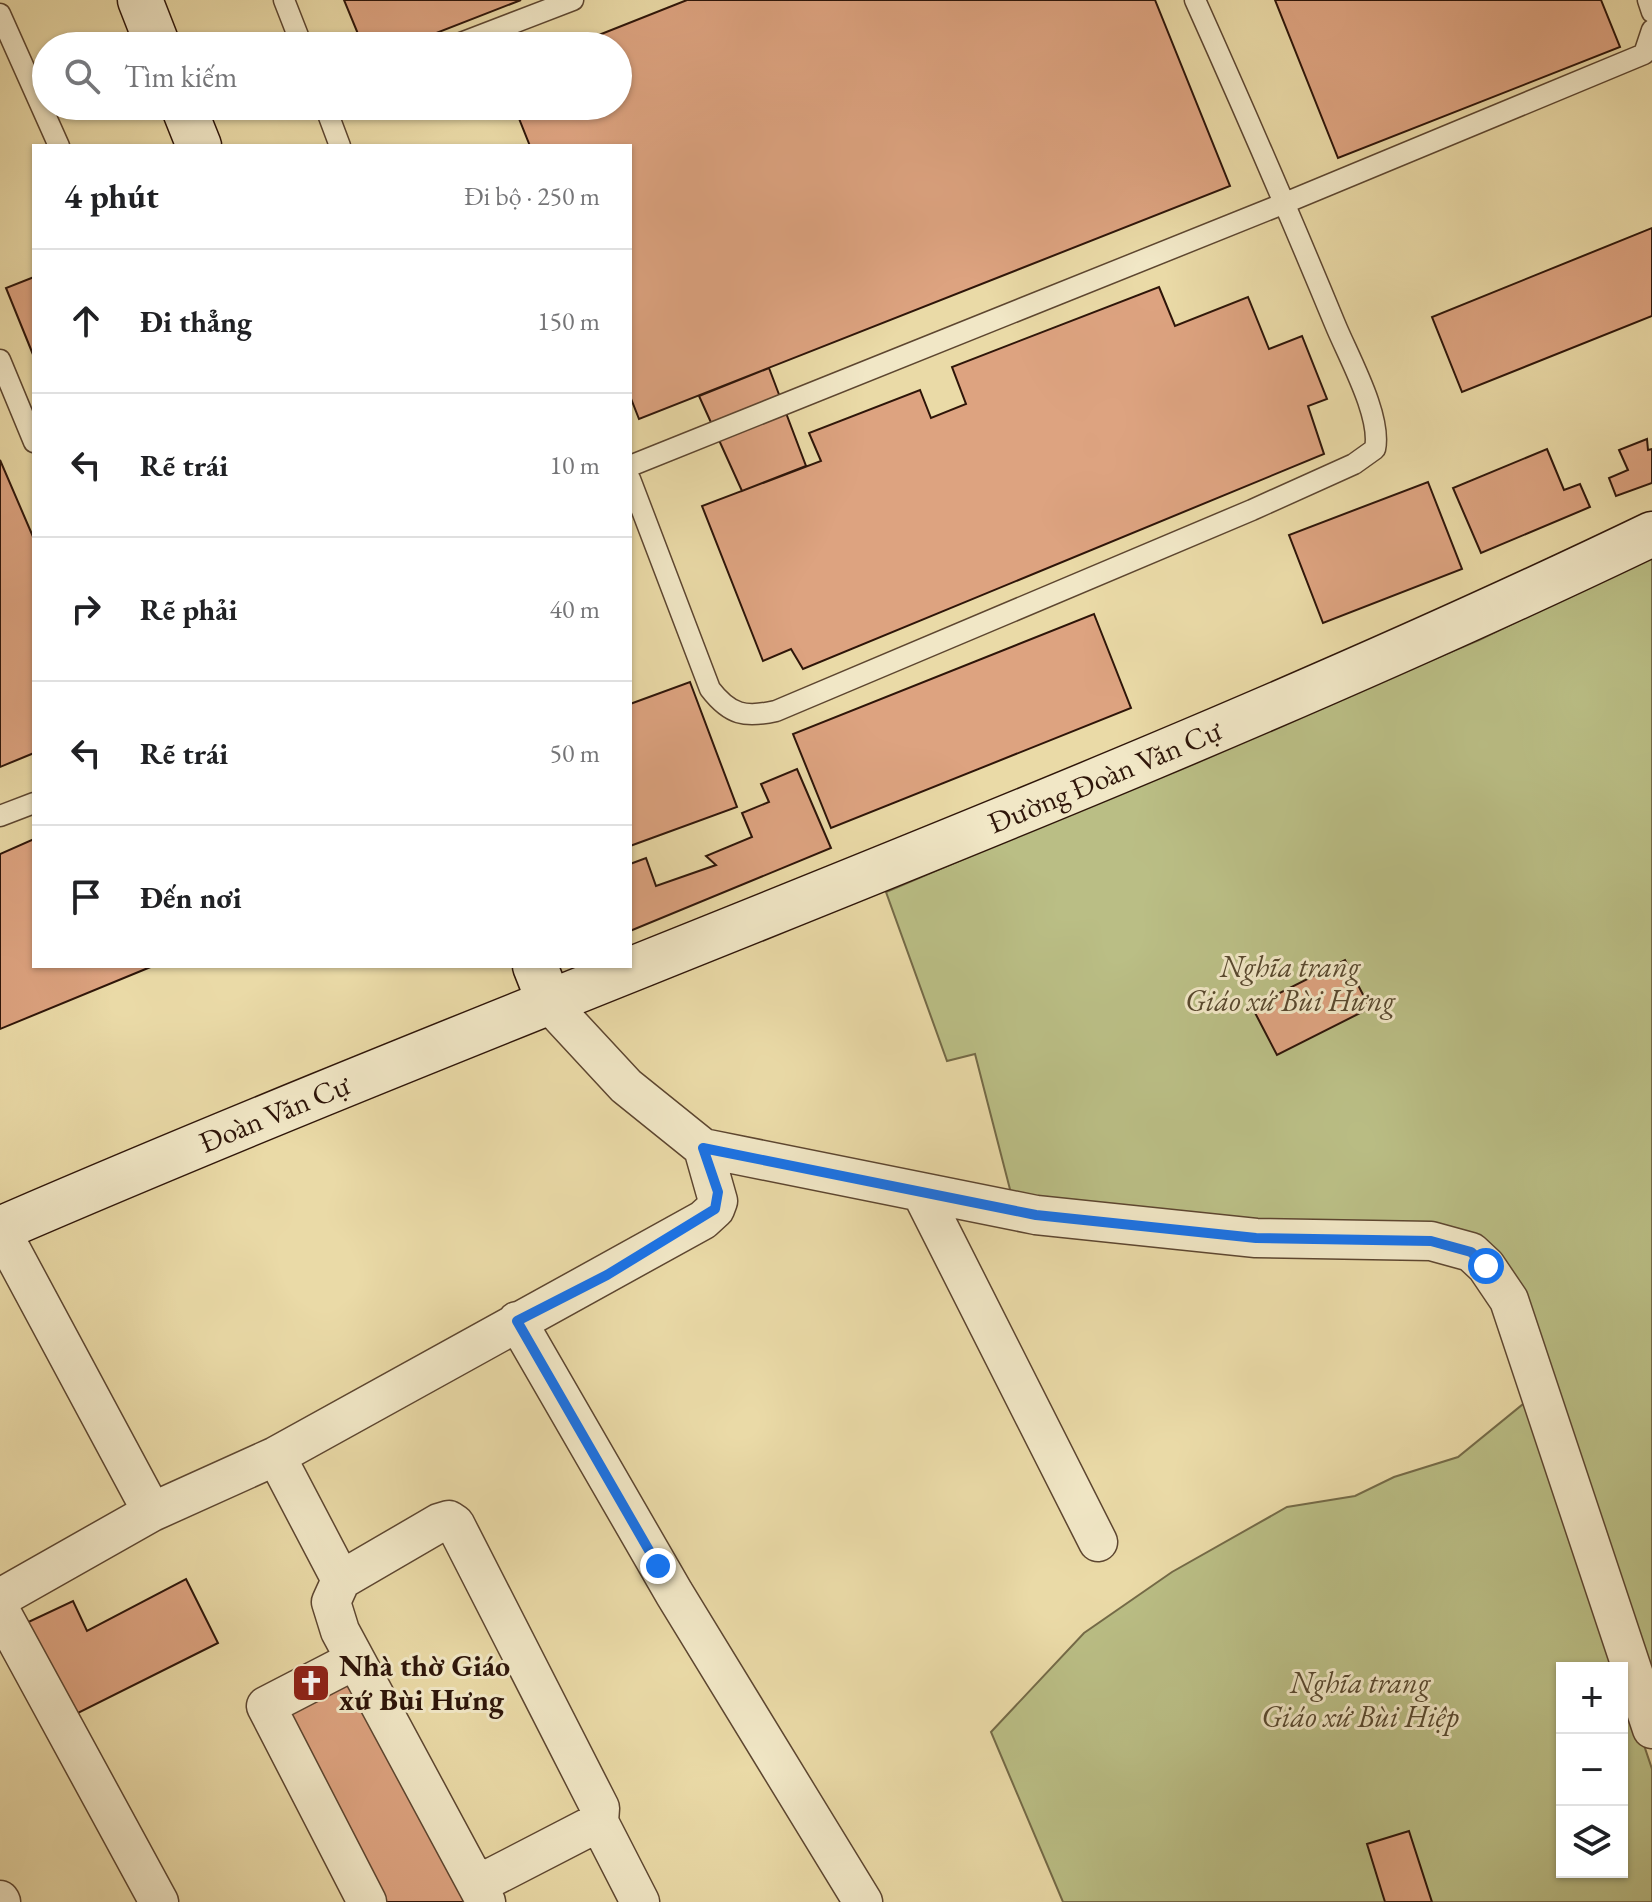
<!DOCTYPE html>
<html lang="vi">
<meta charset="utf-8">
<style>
body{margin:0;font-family:"EB Garamond",serif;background:#f2f2f2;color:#202124}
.controls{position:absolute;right:24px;bottom:24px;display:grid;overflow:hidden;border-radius:0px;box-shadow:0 2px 6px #0004}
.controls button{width:72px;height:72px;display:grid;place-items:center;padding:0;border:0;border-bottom:2px solid #e0e0e0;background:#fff;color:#202124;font:40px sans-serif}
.stop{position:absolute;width:24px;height:24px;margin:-18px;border:6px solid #1a73e8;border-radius:50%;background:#fff}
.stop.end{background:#1a73e8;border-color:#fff;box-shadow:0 2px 8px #0008}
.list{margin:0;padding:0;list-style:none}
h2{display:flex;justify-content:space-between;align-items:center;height:104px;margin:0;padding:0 32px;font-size:34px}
h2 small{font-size:26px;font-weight:400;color:#757577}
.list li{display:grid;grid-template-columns:52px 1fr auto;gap:24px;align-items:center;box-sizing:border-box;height:144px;padding:0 32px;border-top:2px solid #e0e0e0}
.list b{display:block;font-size:30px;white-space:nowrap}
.list em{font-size:26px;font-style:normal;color:#757577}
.icon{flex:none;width:44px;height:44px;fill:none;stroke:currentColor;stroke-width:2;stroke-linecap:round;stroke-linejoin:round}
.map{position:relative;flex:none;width:1652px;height:1902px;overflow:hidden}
.search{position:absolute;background:#fff;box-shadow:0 2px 6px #0004;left:32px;top:32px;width:600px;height:88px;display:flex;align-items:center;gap:20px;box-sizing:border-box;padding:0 28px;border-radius:44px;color:#757577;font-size:30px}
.panel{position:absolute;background:#fff;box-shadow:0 2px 6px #0004;left:32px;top:144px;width:600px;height:824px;border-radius:0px}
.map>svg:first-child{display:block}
.green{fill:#babe85;stroke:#746a47;stroke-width:2}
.building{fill:#dda380;stroke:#2e1509;stroke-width:2}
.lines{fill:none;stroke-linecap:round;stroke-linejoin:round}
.lane-casing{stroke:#5d4630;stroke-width:23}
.street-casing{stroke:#5d4630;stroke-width:41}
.secondary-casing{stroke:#2e1509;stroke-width:47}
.lane{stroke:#f1e7c6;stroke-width:20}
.street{stroke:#f1e7c6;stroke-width:38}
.secondary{stroke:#f1e7c6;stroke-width:44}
.route{stroke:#1a73e8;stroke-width:10}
.labels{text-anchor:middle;stroke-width:6;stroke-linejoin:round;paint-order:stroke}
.street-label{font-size:30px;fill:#2e1509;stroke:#f1e7c6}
.park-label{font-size:30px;font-style:italic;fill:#58482e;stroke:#f1e7c6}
.poi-label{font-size:30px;font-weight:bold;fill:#2e1509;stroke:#f1e7c6;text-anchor:start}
</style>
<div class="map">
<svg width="1652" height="1902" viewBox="0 0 1652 1902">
<rect width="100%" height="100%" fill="#eadaa7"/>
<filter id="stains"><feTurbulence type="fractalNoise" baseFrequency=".0025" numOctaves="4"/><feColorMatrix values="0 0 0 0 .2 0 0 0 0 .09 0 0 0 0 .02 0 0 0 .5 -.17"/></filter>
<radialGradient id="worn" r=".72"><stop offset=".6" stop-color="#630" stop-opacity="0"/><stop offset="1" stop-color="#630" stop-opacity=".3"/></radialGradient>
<path class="green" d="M1652,557v1125l-152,-420 -254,-38 -234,-27 -37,-143 -28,7 -61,-169 593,-252z
M1528,1400l90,268h-56v204h60v-192l30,89v133h-589l-72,-170 93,-99 88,-61 115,-65 68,-11 39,-19 64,-20z"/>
<path class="building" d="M344,0h177l-118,46h-40z
M687,0h468l75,186 -591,233 -9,-23v-250h-100l-16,-40h104v-60h-47z
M1275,0h326l19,47 -282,111z
M1652,228v88l-190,76 -30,-75z
M34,277v80l-28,-69z
M1159,287l16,39 73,-29 21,52 33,-13 25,63 -19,7 16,48 -521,215 -12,-20 -28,12 -61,-155 119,-45 -12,-28 111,-43 11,28 35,-14 -14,-37z
M769,368l37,98 -64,25 -43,-95z
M1647,439l1,11 4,-1v34l-36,13 -7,-18 19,-8 -9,-20z
M1547,449l17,41 16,-6 10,23 -109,46 -28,-65z
M0,460l34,79v214l-34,14z
M1428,482l34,87 -139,54 -34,-88z
M1094,614l37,94 -300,120 -38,-94z
M690,682l47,125 -107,39v-142z
M797,769l34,79 -201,83v-67l16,-6 10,28 60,-21 -10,-9 46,-19 -10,-24 27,-11 -8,-18z
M34,839v127h119l-153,63v-175z
M1345,960l25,48 -93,47 -25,-48z
M186,1579l32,64 -148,74 -48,-92 51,-24 14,30z
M351,1677l121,225h-91l-99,-192z
M1409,1831l23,71h-47l-18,-58z"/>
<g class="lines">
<g class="lane-casing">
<path id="lane" d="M284,0l18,46
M1648,0l4,12
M0,14l59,132
M453,46l120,-46
M325,106l15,40
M0,360l34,82
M630,466l655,-263 359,-149 8,-24
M630,479l80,210c20,26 35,29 66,22l476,-201 102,-46 21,-15c7,-33 -27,-93 -40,-125 -45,-109 -92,-217 -140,-324
M0,816l34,-13"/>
</g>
<g class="street-casing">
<path id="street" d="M550,1004l76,82 77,62 333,67 220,23 175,3 40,11 15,14 23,34 143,429
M921,1192l177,350
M0,1229l152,283
M517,1321l157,272 189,309
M276,1456l65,124 -10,22 9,29 146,271
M341,1580l98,-57 10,-3 6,4 145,284 -1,14 -122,63
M0,1598l152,-86 124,-56 427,-236 12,-11 3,-8 -15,-53
M0,1610l159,292
M355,1660l-89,46 101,196
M599,1822l41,80
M0,1900l1,2"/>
</g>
<g class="secondary-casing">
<g id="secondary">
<path d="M140,0l18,46"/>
<path d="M183,106l16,40"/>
<path d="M535,966l15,38"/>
<path id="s1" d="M0,1229c548,-237 1113,-436 1652,-695"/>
</g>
</g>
<use href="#lane" class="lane"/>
<use href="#street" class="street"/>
<use href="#secondary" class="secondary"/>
</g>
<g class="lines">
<path class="route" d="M658,1566l-141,-245 90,-46 108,-66 3,-17 -15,-44 333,67 220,23 175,3 40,11 15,14"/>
</g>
<defs>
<g id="church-square" transform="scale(2)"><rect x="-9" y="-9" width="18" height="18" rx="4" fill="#8f2418" stroke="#f1e7c6"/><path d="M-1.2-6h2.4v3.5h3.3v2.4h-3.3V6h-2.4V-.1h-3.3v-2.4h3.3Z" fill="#fff"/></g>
</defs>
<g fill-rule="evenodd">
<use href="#church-square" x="311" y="1683"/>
</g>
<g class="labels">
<g class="street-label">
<text dy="10" stroke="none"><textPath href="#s1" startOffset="1194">Đường Đoàn Văn Cự</textPath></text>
<text dy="10" stroke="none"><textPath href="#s1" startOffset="298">Đoàn Văn Cự</textPath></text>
</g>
<g class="park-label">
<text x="1290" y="977">Nghĩa trang<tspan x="1290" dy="34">Giáo xứ Bùi Hưng</tspan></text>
<text x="1360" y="1693">Nghĩa trang<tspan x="1360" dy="34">Giáo xứ Bùi Hiệp</tspan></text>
</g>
<g class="poi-label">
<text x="339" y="1676">Nhà thờ Giáo<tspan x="339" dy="34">xứ Bùi Hưng</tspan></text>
</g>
</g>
<rect width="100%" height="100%" filter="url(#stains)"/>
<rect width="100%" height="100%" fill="url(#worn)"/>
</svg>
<div class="controls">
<button>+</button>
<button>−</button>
<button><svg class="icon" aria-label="layers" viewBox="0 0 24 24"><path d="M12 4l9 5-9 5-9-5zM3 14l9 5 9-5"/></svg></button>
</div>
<div class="stop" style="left:1486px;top:1266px"></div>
<div class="stop end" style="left:658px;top:1566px"></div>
<div class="search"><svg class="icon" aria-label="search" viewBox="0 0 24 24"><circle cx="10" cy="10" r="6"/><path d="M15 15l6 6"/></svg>Tìm kiếm</div>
<section class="panel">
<h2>4 phút<small>Đi bộ · 250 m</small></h2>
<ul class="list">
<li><svg class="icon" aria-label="ahead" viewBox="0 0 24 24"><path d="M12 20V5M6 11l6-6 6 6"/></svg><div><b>Đi thẳng</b></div><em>150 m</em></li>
<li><svg class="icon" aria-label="left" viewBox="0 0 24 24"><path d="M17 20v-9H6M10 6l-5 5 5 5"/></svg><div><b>Rẽ trái</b></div><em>10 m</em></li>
<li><svg class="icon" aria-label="right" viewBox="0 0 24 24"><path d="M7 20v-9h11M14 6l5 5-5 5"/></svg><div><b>Rẽ phải</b></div><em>40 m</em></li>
<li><svg class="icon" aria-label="left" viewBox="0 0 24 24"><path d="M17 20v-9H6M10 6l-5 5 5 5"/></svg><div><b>Rẽ trái</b></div><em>50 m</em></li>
<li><svg class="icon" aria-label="arrive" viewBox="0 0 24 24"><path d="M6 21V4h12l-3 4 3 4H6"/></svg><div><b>Đến nơi</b></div></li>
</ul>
</section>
</div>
